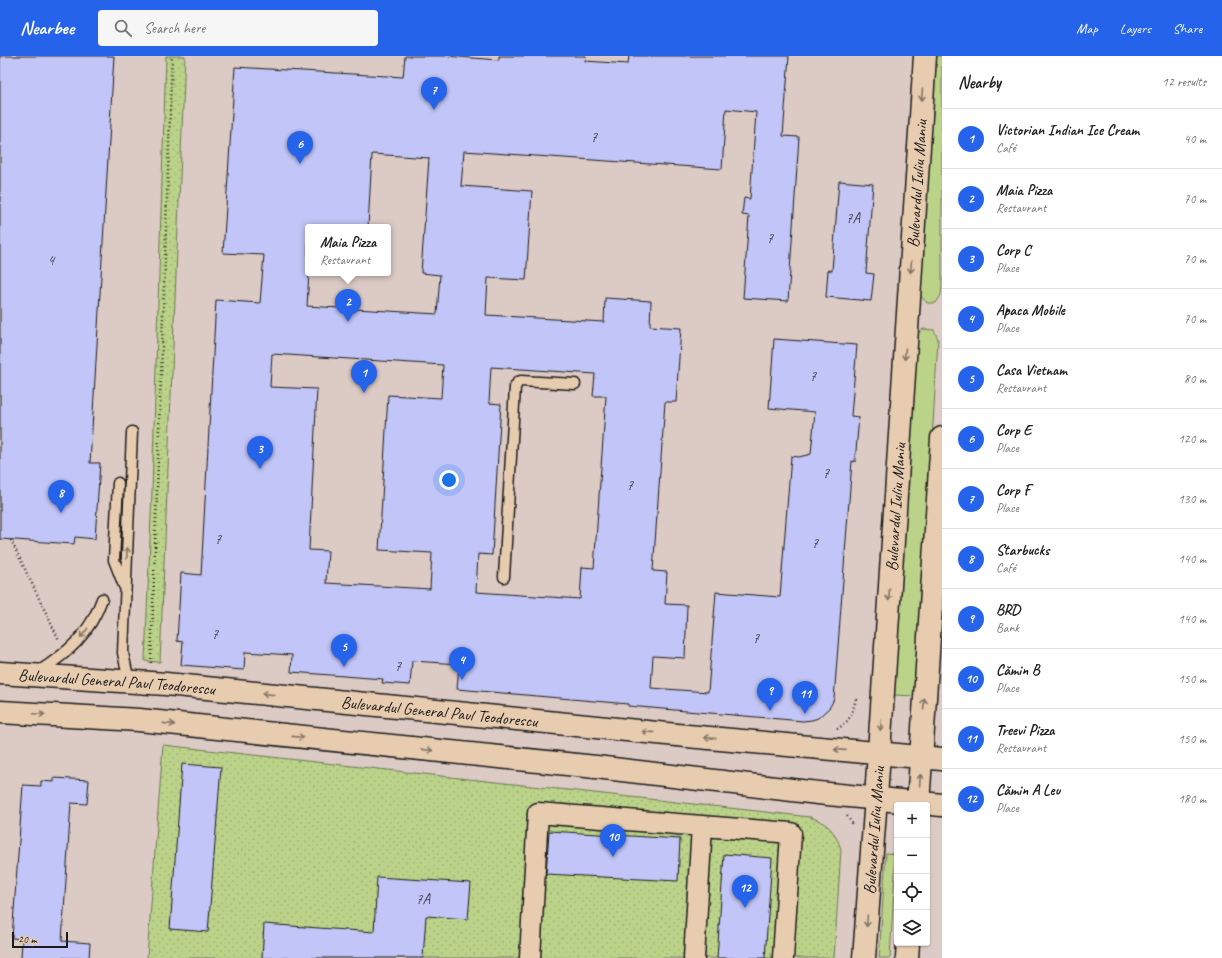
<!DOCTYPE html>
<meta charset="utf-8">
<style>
body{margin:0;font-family:Caveat,sans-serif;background:#f6f6f6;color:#202124}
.controls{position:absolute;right:12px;bottom:12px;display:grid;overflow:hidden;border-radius:4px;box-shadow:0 1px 3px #0004}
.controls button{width:36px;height:36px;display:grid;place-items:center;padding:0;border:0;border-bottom:1px solid #e0e0e0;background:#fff;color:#202124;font:20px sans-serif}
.scale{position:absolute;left:12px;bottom:10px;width:56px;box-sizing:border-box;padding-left:4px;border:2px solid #1c1c1c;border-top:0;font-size:11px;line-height:14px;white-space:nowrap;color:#1c1c1c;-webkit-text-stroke:3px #e8ccaf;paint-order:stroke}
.you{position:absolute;left:449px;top:424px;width:14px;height:14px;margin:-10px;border:3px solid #fff;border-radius:50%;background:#1a73e8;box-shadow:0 0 0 6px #1a73e833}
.badge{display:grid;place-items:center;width:26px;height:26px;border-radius:50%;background:#2563eb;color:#fff;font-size:13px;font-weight:700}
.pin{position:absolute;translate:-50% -33px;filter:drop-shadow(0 1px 2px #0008)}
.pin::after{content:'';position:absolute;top:21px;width:14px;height:12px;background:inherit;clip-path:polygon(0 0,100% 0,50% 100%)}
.popup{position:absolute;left:305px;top:168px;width:86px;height:52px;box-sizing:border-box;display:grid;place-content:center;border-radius:4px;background:#fff;filter:drop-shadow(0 1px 3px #0005);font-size:13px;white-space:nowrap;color:#757577}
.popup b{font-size:15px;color:#202124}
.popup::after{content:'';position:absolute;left:50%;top:100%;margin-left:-8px;border:8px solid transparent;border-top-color:#fff}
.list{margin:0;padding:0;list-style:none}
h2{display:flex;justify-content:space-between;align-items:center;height:52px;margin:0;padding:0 16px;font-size:17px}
h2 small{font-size:13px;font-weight:400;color:#757577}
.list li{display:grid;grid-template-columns:26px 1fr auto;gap:12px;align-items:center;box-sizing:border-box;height:60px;padding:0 16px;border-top:1px solid #e0e0e0}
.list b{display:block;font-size:15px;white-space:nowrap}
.list p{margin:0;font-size:13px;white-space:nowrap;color:#757577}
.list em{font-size:13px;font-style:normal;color:#757577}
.icon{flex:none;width:22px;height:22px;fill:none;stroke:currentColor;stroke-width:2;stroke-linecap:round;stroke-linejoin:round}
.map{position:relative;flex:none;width:942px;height:902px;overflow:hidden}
header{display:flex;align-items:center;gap:24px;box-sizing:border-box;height:56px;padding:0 20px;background:#2563eb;color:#fff}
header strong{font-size:19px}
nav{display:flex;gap:22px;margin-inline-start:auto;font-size:14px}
.search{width:280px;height:36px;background:#f6f6f6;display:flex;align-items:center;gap:10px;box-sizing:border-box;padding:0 14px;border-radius:4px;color:#757577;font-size:15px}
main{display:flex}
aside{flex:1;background:#fff}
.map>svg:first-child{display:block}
.grass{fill:#bbd389;stroke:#6c7852}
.park{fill:url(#park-dots);stroke:#6c7852}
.building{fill:#c1c5f7;stroke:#1c1c1c;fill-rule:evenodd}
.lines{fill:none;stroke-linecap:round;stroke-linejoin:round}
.lane-casing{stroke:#1c1c1c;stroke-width:13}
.street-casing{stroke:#1c1c1c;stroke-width:23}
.secondary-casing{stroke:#1c1c1c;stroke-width:25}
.primary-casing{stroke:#1c1c1c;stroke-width:25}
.path{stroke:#1c1c1c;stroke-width:2.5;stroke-dasharray:1 3;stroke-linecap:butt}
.lane{stroke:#e8ccaf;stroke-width:10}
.street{stroke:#e8ccaf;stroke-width:20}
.secondary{stroke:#e8ccaf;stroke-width:22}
.primary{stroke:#e8ccaf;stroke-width:22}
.oneway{stroke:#827466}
.labels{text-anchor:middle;stroke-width:3;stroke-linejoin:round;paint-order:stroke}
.number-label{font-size:15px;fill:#454653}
.street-label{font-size:17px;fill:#1c1c1c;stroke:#e8ccaf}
</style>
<header>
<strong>Nearbee</strong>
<div class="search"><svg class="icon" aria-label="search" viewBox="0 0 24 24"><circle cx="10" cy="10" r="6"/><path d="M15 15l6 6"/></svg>Search here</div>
<nav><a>Map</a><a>Layers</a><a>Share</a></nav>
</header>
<main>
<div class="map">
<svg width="942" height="902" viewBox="0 0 942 902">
<defs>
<pattern id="park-dots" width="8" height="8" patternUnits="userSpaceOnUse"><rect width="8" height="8" fill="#bbd389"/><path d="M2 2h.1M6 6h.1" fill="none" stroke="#a0b576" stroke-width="1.8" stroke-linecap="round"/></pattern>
</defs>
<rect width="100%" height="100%" fill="#dccac5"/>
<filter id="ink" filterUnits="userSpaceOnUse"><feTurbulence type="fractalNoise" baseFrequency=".025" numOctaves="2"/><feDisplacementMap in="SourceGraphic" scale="8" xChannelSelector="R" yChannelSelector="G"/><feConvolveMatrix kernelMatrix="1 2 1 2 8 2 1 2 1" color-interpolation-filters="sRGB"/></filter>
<g filter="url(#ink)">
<path class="grass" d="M936,0h6v229l-1,10 -5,8h-9l-7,-8z
M923,273l11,1 4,9 -21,357 -24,-1 23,-360z
M886,797l10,1 -6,104h-11z"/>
<path class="park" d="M166,0h19l-25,606 -15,-1 7,-170z
M163,689l647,72c18,6 25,14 31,32l-7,109h-687z"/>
<path class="building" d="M0,0h114l-24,407h10l-5,76 -20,-2 -1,7 -74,-5z
M405,0h40l54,4v-4h87l-1,5 43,3 1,-8h160l-6,80 16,1 -11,164 -45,-3 6,-82 -7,-1 2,-17 6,1 6,-87 -30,-3 -4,60 -258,-18 -3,35 71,5 -6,89 -38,-2 -2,37 118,7 1,-24 46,3 -1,25 31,2 -5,74h-11l-12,169 14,1 -2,32 22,1 -2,53 -32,-2 -2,32 57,4 8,-100 64,5 11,-141 8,1 12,-3 4,-42 -46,-4 5,-69 83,6 -6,71 8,1 -4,45 -3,-1 -18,238 -4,8 -12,11 -6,2 -9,1 -175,-15v-2l-171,-15 2,-25 -47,-3 -2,24 -28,-2 1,-4 -92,-7 1,-17 -47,-3 -1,18 -63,-5 2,-23 -6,-1 4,-68 20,2 15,-275 44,3 4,-48 -41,-2 12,-186 168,10zM372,98l57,4 -8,115 19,2 -3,39 -130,-8 2,-33h-1v-46h60zM272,298l171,11 -2,33 -53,-3 -9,155 53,3 -2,36 -104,-6 2,-32 -19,-1 8,-161 -47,-2zM491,311l104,7 -2,22h13l-12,172 -12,-1 -2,32 -104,-7 2,-38 14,1 9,-151 -12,-1z
M839,125l34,3 -7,89 8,1 -3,27 -45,-4 2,-27 4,1z
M182,708l39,3 -13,165 -38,-3z
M54,722l35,2 -2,24 -16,-1 -9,138 28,2 -1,15h-68l1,-19 -10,-1 11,-153 18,1v-5l13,1z
M549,775l131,8 -2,42 -132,-7z
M724,798l48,4 -7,100h-48z
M377,821l94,6 -3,36 -42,-3 -3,42h-161l2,-34 110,8z"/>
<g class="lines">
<g class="lane-casing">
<path id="lane" d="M118,427l-4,77 10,26
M504,521l11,-190 3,-5 3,-1 54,3
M38,616c30,-19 52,-38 64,-73
M129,626l-6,-29 9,-221"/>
</g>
<g class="street-casing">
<path id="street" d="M530,902l8,-145 253,20 -8,125
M694,902l8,-132"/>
</g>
<g class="secondary-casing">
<g id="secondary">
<path id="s1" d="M0,617l166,11 521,52 255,23"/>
<path d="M0,656l139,8 457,47 222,26 124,12"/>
</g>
</g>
<g class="primary-casing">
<g id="primary">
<path d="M918,749l24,-367"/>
<path id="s2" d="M864,902l12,-160 49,-742"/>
<path d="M907,902l1,-15"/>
</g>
</g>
<path class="path" d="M11,484l48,100
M151,607l21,-607
M837,673c13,-7 16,-17 19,-31
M847,760l6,9"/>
<use href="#lane" class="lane"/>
<use href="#street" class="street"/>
<use href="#secondary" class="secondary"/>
<use href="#primary" class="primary"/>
</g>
<defs><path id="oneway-shaft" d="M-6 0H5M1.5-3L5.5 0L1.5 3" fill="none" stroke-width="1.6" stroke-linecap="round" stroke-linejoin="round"/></defs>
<g class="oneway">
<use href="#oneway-shaft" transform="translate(922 39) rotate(94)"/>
<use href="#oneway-shaft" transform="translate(911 211) rotate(94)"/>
<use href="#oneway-shaft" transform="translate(905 298) rotate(94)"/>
<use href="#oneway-shaft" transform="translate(127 497) rotate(-88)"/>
<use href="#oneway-shaft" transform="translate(889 539) rotate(94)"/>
<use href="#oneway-shaft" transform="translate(84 577) rotate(128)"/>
<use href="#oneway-shaft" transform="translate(268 638) rotate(-174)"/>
<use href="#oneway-shaft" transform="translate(924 648) rotate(-86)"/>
<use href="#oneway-shaft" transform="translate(39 658) rotate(3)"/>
<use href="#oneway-shaft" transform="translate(169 668) rotate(6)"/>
<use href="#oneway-shaft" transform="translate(881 669) rotate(94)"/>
<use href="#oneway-shaft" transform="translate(648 676) rotate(-174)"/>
<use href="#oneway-shaft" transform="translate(298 681) rotate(6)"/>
<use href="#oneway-shaft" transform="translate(710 682) rotate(-175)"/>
<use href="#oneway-shaft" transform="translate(427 694) rotate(6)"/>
<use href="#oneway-shaft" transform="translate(840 694) rotate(-176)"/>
<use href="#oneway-shaft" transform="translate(920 724) rotate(-86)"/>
<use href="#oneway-shaft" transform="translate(867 865) rotate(94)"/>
</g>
</g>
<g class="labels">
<g class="number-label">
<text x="594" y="86">7</text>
<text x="853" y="167">7A</text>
<text x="770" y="187">7</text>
<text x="51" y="209">4</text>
<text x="813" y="325">7</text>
<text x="826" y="422">7</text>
<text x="630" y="434">7</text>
<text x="218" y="488">7</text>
<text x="815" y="492">7</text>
<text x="215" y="583">7</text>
<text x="756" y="587">7</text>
<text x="398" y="615">7</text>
<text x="423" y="848">7A</text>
</g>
<g class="street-label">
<text dy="6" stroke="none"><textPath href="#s2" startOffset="776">Bulevardul Iuliu Maniu</textPath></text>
<text dy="6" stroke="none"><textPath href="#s2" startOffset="452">Bulevardul Iuliu Maniu</textPath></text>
<text dy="6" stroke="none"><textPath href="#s1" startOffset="117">Bulevardul General Paul Teodorescu</textPath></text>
<text dy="6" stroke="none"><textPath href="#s1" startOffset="441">Bulevardul General Paul Teodorescu</textPath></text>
<text dy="6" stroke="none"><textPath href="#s2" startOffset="128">Bulevardul Iuliu Maniu</textPath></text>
</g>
</g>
</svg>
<div class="controls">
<button>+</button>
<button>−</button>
<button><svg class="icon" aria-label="locate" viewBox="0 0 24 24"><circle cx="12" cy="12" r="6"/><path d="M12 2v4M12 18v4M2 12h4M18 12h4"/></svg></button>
<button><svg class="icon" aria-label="layers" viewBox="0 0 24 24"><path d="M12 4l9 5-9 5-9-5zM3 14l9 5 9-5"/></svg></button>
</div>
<div class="scale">20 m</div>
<div class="you"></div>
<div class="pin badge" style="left:364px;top:337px">1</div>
<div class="pin badge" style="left:348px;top:266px">2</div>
<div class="popup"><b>Maia Pizza</b>Restaurant</div>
<div class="pin badge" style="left:260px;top:413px">3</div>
<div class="pin badge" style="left:462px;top:624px">4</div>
<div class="pin badge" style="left:344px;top:611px">5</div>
<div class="pin badge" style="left:300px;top:108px">6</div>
<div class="pin badge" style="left:434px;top:54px">7</div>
<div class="pin badge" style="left:61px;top:457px">8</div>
<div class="pin badge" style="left:770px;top:655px">9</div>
<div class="pin badge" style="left:613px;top:801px">10</div>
<div class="pin badge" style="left:805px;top:658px">11</div>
<div class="pin badge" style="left:745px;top:852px">12</div>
</div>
<aside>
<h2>Nearby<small>12 results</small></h2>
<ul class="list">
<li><span class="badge">1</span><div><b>Victorian Indian Ice Cream</b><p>Café</p></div><em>40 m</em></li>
<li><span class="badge">2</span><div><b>Maia Pizza</b><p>Restaurant</p></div><em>70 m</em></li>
<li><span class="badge">3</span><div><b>Corp C</b><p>Place</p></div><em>70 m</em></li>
<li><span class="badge">4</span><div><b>Apaca Mobile</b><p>Place</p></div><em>70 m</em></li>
<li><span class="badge">5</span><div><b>Casa Vietnam</b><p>Restaurant</p></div><em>80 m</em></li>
<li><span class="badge">6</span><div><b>Corp E</b><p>Place</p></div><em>120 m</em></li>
<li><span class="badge">7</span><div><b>Corp F</b><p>Place</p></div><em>130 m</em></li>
<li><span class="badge">8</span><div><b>Starbucks</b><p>Café</p></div><em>140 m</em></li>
<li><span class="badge">9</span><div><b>BRD</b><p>Bank</p></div><em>140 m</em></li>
<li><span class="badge">10</span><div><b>Cămin B</b><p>Place</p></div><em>150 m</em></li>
<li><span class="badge">11</span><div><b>Treevi Pizza</b><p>Restaurant</p></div><em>150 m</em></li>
<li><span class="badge">12</span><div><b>Cămin A Leu</b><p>Place</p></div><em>180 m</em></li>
</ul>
</aside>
</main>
